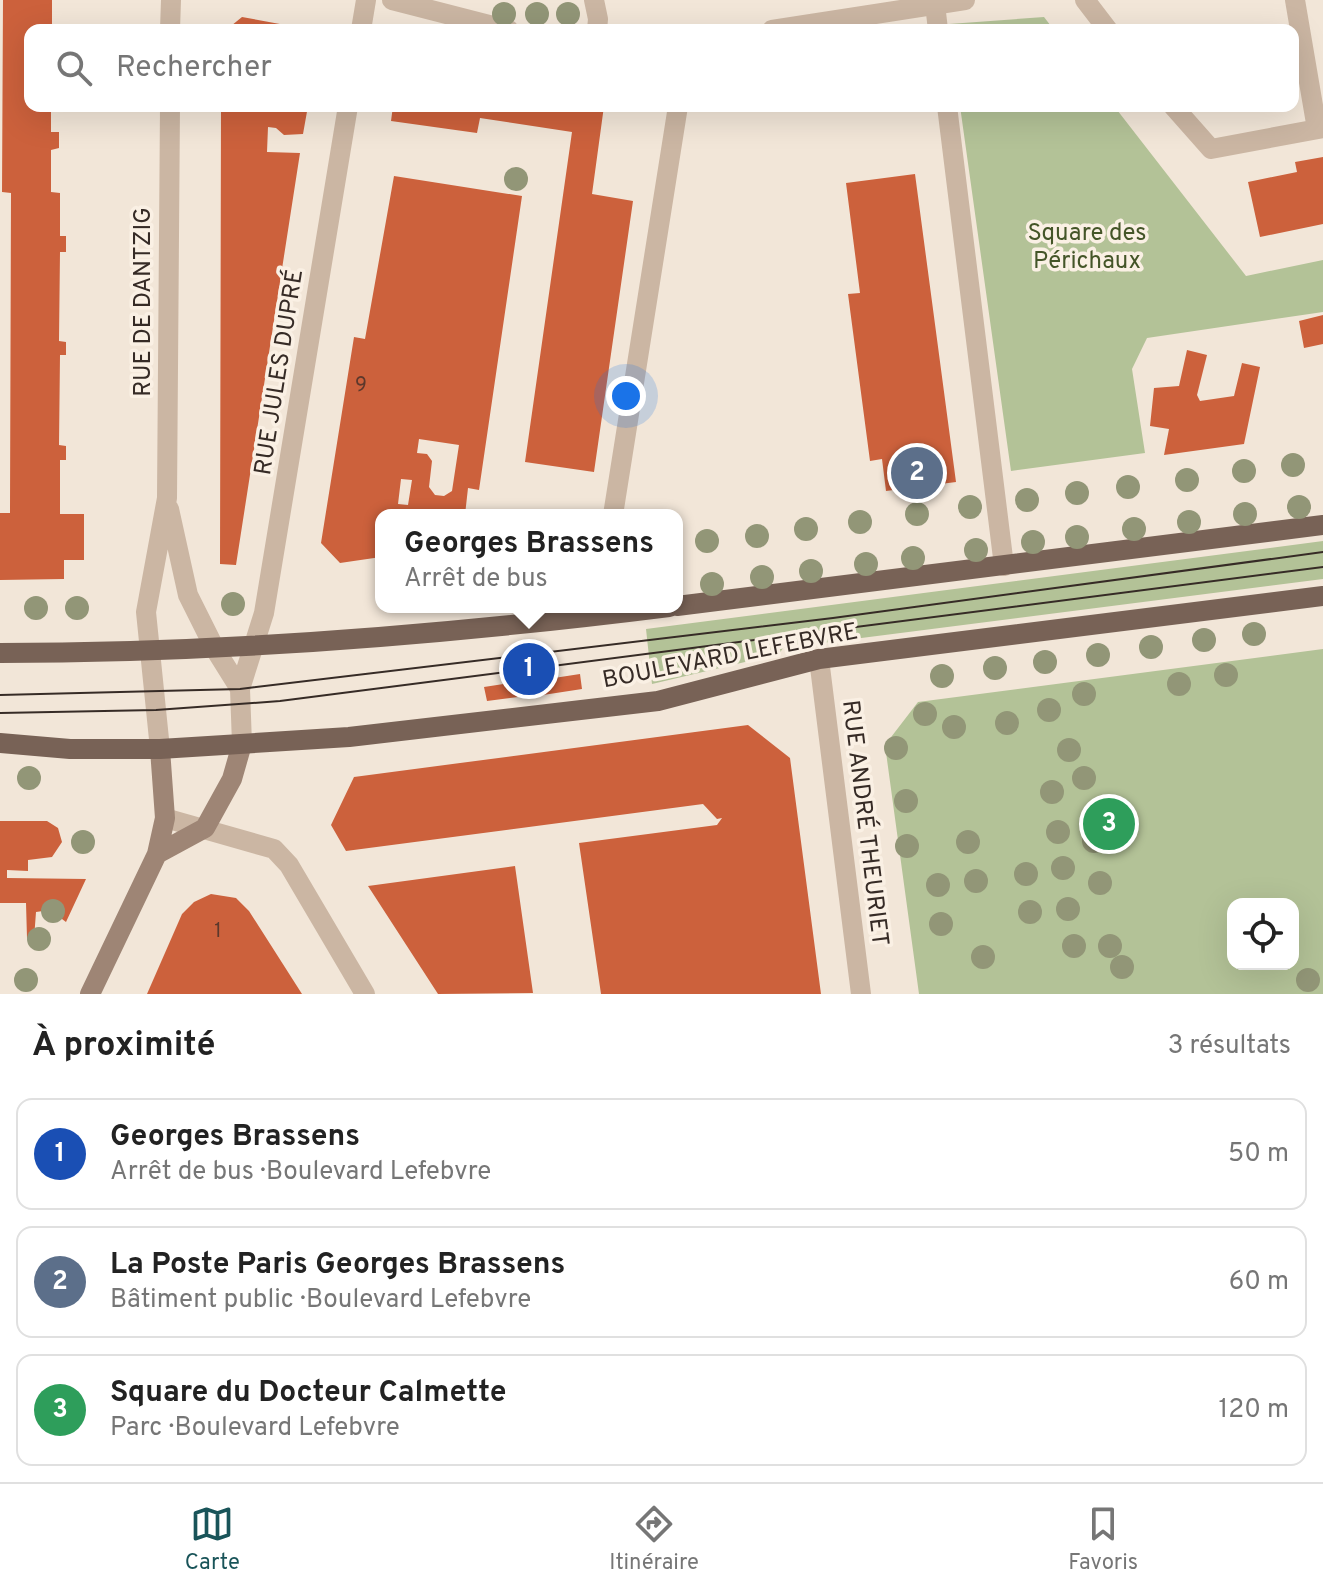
<!DOCTYPE html>
<html lang="fr">
<meta charset="utf-8">
<style>
body{margin:0;font-family:Overpass,sans-serif;background:#f6f6f6;color:#222}
.controls{position:absolute;right:24px;bottom:24px;display:grid;overflow:hidden;border-radius:16px;box-shadow:0 8px 32px #0002}
.controls button{width:72px;height:72px;display:grid;place-items:center;padding:0;border:0;border-bottom:2px solid #e0e0e0;background:#fff;color:#222;font:40px sans-serif}
.you{position:absolute;left:626px;top:396px;width:28px;height:28px;margin:-20px;border:6px solid #fff;border-radius:50%;background:#1a73e8;box-shadow:0 0 0 12px #1a73e833}
.badge{display:grid;place-items:center;width:52px;height:52px;border-radius:50%;background:#195459;color:#fff;font-size:26px;font-weight:700}
.pin{position:absolute;translate:-50% -50%;border:4px solid #fff;box-shadow:0 2px 8px #0006}
.popup{position:absolute;left:375px;top:509px;width:308px;height:104px;box-sizing:border-box;display:grid;place-content:center;border-radius:16px;background:#fff;filter:drop-shadow(0 2px 6px #0005);font-size:26px;white-space:nowrap;color:#767676}
.popup b{font-size:30px;color:#222}
.popup::after{content:'';position:absolute;left:50%;top:100%;margin-left:-16px;border:16px solid transparent;border-top-color:#fff}
.list{margin:0;padding:0;list-style:none}
h2{display:flex;justify-content:space-between;align-items:center;height:104px;margin:0;padding:0 32px;font-size:34px}
h2 small{font-size:26px;font-weight:400;color:#767676}
.list li{display:grid;grid-template-columns:52px 1fr auto;gap:24px;align-items:center;box-sizing:border-box;height:112px;margin:0 16px 16px;padding:0 16px;border:2px solid #e0e0e0;border-radius:16px}
.list b{display:block;font-size:30px;white-space:nowrap}
.list p{margin:0;font-size:26px;white-space:nowrap;color:#767676}
.list em{font-size:26px;font-style:normal;color:#767676}
.icon{flex:none;width:44px;height:44px;fill:none;stroke:currentColor;stroke-width:2;stroke-linecap:round;stroke-linejoin:round}
.map{position:relative;flex:none;width:1323px;height:994px;overflow:hidden}
.search{position:absolute;background:#fff;box-shadow:0 8px 32px #0002;left:24px;right:24px;top:24px;height:88px;display:flex;align-items:center;gap:20px;box-sizing:border-box;padding:0 28px;border-radius:16px;color:#767676;font-size:30px}
.sheet{height:488px;background:#fff}
nav{display:flex;justify-content:space-around;align-items:center;box-sizing:border-box;height:112px;border-top:2px solid #e0e0e0;background:#fff;font-size:22px;color:#767676}
nav a{display:grid;justify-items:center;gap:4px}
nav .on{color:#195459}
.map>svg:first-child{display:block}
.green{fill:#b3c297;fill-rule:evenodd}
.building{fill:#cc613c;fill-rule:evenodd}
.lines{fill:none;stroke-linecap:round;stroke-linejoin:round}
.service{stroke:#cbb6a3;stroke-width:20}
.minor{stroke:#cbb6a3;stroke-width:20}
.secondary{stroke:#9e8575;stroke-width:20}
.primary{stroke:#786256;stroke-width:20}
.tram{stroke:#362b26;stroke-width:2}
.tree{fill:#929677}
.labels{text-anchor:middle;stroke-width:7;stroke-linejoin:round;paint-order:stroke}
.number-label{font-size:20px;fill:#5c382c}
.park-label{font-size:24px;fill:#445528;stroke:#faf0e4}
.street-label{font-size:24px;fill:#362b26;stroke:#faf0e4}
</style>
<div class="map">
<svg width="1323" height="994" viewBox="0 0 1323 994">
<rect width="100%" height="100%" fill="#f2e6d8"/>
<path class="green" d="M1044,17l10,13h-105v-6z
M960,106h154l132,170 77,-16v52l-176,26 -15,31 13,84 -134,18z
M1323,541v38l-540,69 -4,6 -127,30 -6,-55z
M1323,649v345h-404l-34,-249 33,-43zM1233,904h60v60h-60z"/>
<path class="building" d="M3,0h49v27l8,1 -30,2v76h21v26h8v16l-8,2v42l9,1v43h6v16h-6l-1,89 7,1v13h-6l-1,90 7,1v14h-6v54h24v46h-20v19l-64,1v-67h10l1,-320 -9,-1z
M242,17l65,12v1h-81z
M221,106h87l-5,28 -19,1 -8,-7 -8,-1 -1,25 33,1 -64,412 -16,-1z
M393,106h211l-12,88 41,7 -39,271 -69,-10 47,-330 -92,-14 -3,15 -86,-12z
M1323,157v67l-63,13 -12,-55 49,-10 -2,-10z
M915,174l41,308 -70,9 -4,-32 -12,2 -22,-167 12,-1 -14,-110z
M394,176l128,20 -43,294 -11,-2 -3,27h-84v42l-41,6 -19,-20 33,-206 11,2zM419,439l40,6 -7,46 -8,5 -9,-1 -6,-8 3,-26 -5,-7 -10,-1zM401,479l11,1 -4,25 -10,-1z
M1323,315v29l-19,4 -5,-27z
M1187,350l20,5 -10,40 3,6 34,-5 8,-33 18,4 -16,77 -80,11 5,-26 -19,-3 4,-38 25,-2z
M580,674l2,15 -39,6 -2,-15z
M524,681l2,15 -39,5 -3,-14z
M748,725l42,33 31,236h-220l-22,-151 138,-18 5,-7 -5,1 -14,-15 -357,47 -15,-26 23,-48z
M0,821h47l11,7 4,14 -10,15 -24,3v11l-21,-1v8l79,1 -20,43 -16,-12 -14,2 -2,27 -7,-1 -1,-35h-26z
M515,866l18,127 -95,1 -70,-108z
M211,894l25,4 13,13 53,83h-155l35,-80 12,-12z"/>
<g class="lines">
<path class="service" d="M1085,0l23,30
M1295,0l22,129
M935,4l3,26
M772,30l193,-30
M947,106l57,460
M1173,106l38,43 112,-21
M613,515l65,-409"/>
<path class="minor" d="M392,0l117,30
M594,0l4,19 -1,11
M170,30l1,-30
M361,30l5,-30
M169,509l19,86 27,54 25,40
M819,659l42,335
M242,744l-2,-55 24,-76 84,-507
M160,749l-14,-137 21,-114 3,-392
M165,818l109,31 15,16 76,129"/>
<path class="secondary" d="M157,854l48,-26 27,-49 10,-35
M90,994l67,-140 8,-36 -5,-69"/>
<path class="primary" d="M677,606l646,-81
M0,653c224,0 446,-18 669,-46
M0,743l70,6h90l189,-12 309,-36 161,-42 504,-63"/>
<path class="tram" d="M0,695l240,-6 593,-71 490,-66
M0,713l156,-3 124,-9 1043,-134"/>
</g>
<g class="tree">
<circle cx="504" cy="14" r="12"/>
<circle cx="537" cy="14" r="12"/>
<circle cx="568" cy="14" r="12"/>
<circle cx="516" cy="179" r="12"/>
<circle cx="1293" cy="465" r="12"/>
<circle cx="1244" cy="471" r="12"/>
<circle cx="1187" cy="480" r="12"/>
<circle cx="1128" cy="487" r="12"/>
<circle cx="1077" cy="493" r="12"/>
<circle cx="1027" cy="500" r="12"/>
<circle cx="970" cy="507" r="12"/>
<circle cx="1299" cy="507" r="12"/>
<circle cx="917" cy="514" r="12"/>
<circle cx="1245" cy="514" r="12"/>
<circle cx="860" cy="522" r="12"/>
<circle cx="1189" cy="522" r="12"/>
<circle cx="806" cy="529" r="12"/>
<circle cx="1134" cy="529" r="12"/>
<circle cx="757" cy="536" r="12"/>
<circle cx="1077" cy="537" r="12"/>
<circle cx="707" cy="541" r="12"/>
<circle cx="1033" cy="542" r="12"/>
<circle cx="976" cy="550" r="12"/>
<circle cx="913" cy="558" r="12"/>
<circle cx="866" cy="564" r="12"/>
<circle cx="811" cy="571" r="12"/>
<circle cx="762" cy="577" r="12"/>
<circle cx="712" cy="584" r="12"/>
<circle cx="233" cy="604" r="12"/>
<circle cx="36" cy="608" r="12"/>
<circle cx="77" cy="608" r="12"/>
<circle cx="1254" cy="634" r="12"/>
<circle cx="1204" cy="640" r="12"/>
<circle cx="1151" cy="647" r="12"/>
<circle cx="1098" cy="655" r="12"/>
<circle cx="1045" cy="662" r="12"/>
<circle cx="995" cy="668" r="12"/>
<circle cx="1226" cy="675" r="12"/>
<circle cx="942" cy="676" r="12"/>
<circle cx="1179" cy="684" r="12"/>
<circle cx="1084" cy="694" r="12"/>
<circle cx="1049" cy="710" r="12"/>
<circle cx="925" cy="714" r="12"/>
<circle cx="1007" cy="723" r="12"/>
<circle cx="954" cy="727" r="12"/>
<circle cx="896" cy="748" r="12"/>
<circle cx="1069" cy="750" r="12"/>
<circle cx="29" cy="778" r="12"/>
<circle cx="1084" cy="778" r="12"/>
<circle cx="1052" cy="792" r="12"/>
<circle cx="906" cy="801" r="12"/>
<circle cx="1058" cy="832" r="12"/>
<circle cx="1094" cy="841" r="12"/>
<circle cx="83" cy="842" r="12"/>
<circle cx="968" cy="842" r="12"/>
<circle cx="907" cy="846" r="12"/>
<circle cx="1063" cy="868" r="12"/>
<circle cx="1026" cy="874" r="12"/>
<circle cx="976" cy="881" r="12"/>
<circle cx="1100" cy="883" r="12"/>
<circle cx="938" cy="885" r="12"/>
<circle cx="1068" cy="909" r="12"/>
<circle cx="53" cy="911" r="12"/>
<circle cx="1030" cy="912" r="12"/>
<circle cx="941" cy="924" r="12"/>
<circle cx="39" cy="939" r="12"/>
<circle cx="1074" cy="946" r="12"/>
<circle cx="1110" cy="946" r="12"/>
<circle cx="983" cy="957" r="12"/>
<circle cx="1122" cy="967" r="12"/>
<circle cx="26" cy="980" r="12"/>
<circle cx="1308" cy="980" r="12"/>
</g>
<g class="labels">
<g class="number-label">
<text x="361" y="391">9</text>
<text x="218" y="937">1</text>
</g>
<g class="park-label">
<text x="1087" y="240">Square des<tspan x="1087" dy="28">Périchaux</tspan></text>
</g>
<g class="street-label">
<text transform="translate(142 302) rotate(-90)" y="8">RUE DE DANTZIG</text>
<text transform="translate(278 372) rotate(-81)" y="8">RUE JULES DUPRÉ</text>
<text transform="translate(730 655) rotate(-11)" y="8">BOULEVARD LEFEBVRE</text>
<text transform="translate(866 823) rotate(83)" y="8">RUE ANDRÉ THEURIET</text>
</g>
</g>
</svg>
<div class="controls">
<button><svg class="icon" aria-label="locate" viewBox="0 0 24 24"><circle cx="12" cy="12" r="6"/><path d="M12 2v4M12 18v4M2 12h4M18 12h4"/></svg></button>
</div>
<div class="you"></div>
<div class="pin badge" style="left:529px;top:669px;background:#1a4fb4">1</div>
<div class="popup"><b>Georges Brassens</b>Arrêt de bus</div>
<div class="pin badge" style="left:917px;top:473px;background:#5c6f8a">2</div>
<div class="pin badge" style="left:1109px;top:824px;background:#2e9e5b">3</div>
<div class="search"><svg class="icon" aria-label="search" viewBox="0 0 24 24"><circle cx="10" cy="10" r="6"/><path d="M15 15l6 6"/></svg>Rechercher</div>
</div>
<section class="sheet">
<h2>À proximité<small>3 résultats</small></h2>
<ul class="list">
<li><span class="badge" style="background:#1a4fb4">1</span><div><b>Georges Brassens</b><p>Arrêt de bus · Boulevard Lefebvre</p></div><em>50 m</em></li>
<li><span class="badge" style="background:#5c6f8a">2</span><div><b>La Poste Paris Georges Brassens</b><p>Bâtiment public · Boulevard Lefebvre</p></div><em>60 m</em></li>
<li><span class="badge" style="background:#2e9e5b">3</span><div><b>Square du Docteur Calmette</b><p>Parc · Boulevard Lefebvre</p></div><em>120 m</em></li>
</ul>
</section>
<nav>
<a class="on"><svg class="icon" aria-label="map" viewBox="0 0 24 24"><path d="M3 6l6-2 6 2 6-2v14l-6 2-6-2-6 2zM9 4v14M15 6v14"/></svg>Carte</a>
<a><svg class="icon" aria-label="directions" viewBox="0 0 24 24"><path d="M12 3l9 9-9 9-9-9zM9 14v-3h6M13 9l2 2-2 2"/></svg>Itinéraire</a>
<a><svg class="icon" aria-label="saved" viewBox="0 0 24 24"><path d="M7 4h10v16l-5-4-5 4z"/></svg>Favoris</a>
</nav>
